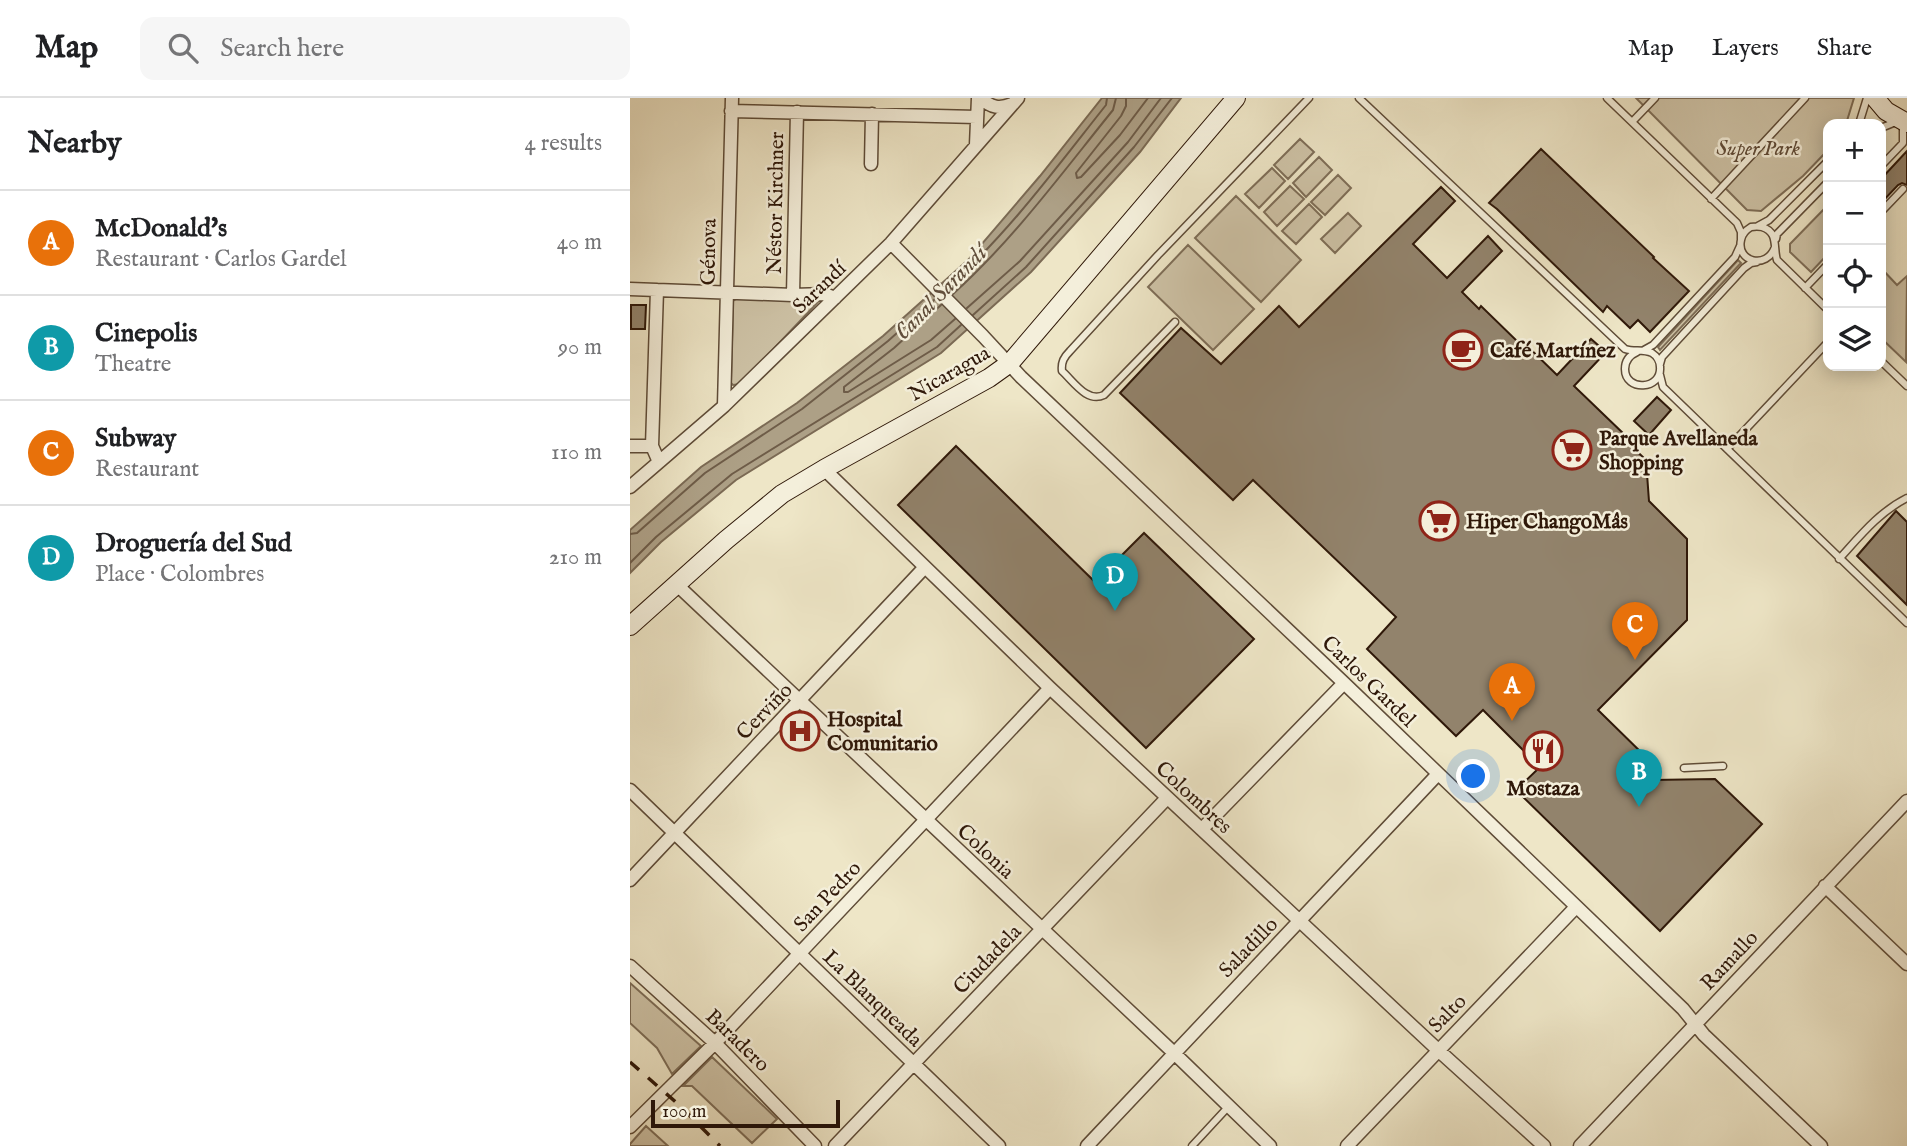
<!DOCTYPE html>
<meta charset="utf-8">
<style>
body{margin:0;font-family:"IM FELL English",serif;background:#f6f6f6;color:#202124}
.controls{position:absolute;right:21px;top:21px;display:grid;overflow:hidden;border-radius:14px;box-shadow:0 4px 18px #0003}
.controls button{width:63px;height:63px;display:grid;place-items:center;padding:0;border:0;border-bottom:2px solid #e0e0e0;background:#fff;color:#202124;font:35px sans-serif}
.scale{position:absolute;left:21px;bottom:18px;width:189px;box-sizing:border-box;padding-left:7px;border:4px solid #2f1809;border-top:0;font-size:19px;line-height:24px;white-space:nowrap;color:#2f1809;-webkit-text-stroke:5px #f4efdb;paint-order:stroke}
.you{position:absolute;left:844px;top:679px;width:24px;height:24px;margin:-18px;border:5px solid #fff;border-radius:50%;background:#1a73e8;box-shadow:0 0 0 10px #1a73e833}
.badge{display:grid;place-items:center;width:46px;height:46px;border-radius:50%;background:#0b8043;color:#fff;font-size:23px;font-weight:700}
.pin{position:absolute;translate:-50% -58px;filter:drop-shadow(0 2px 4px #0008)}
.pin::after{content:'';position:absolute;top:37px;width:24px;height:21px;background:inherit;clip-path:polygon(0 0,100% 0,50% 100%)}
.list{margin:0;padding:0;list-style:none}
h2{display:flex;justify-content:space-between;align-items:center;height:91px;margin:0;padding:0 28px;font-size:30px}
h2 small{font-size:23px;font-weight:400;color:#757577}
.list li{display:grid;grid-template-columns:46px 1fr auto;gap:21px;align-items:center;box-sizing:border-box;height:105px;padding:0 28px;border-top:2px solid #e0e0e0}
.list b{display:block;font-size:26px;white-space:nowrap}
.list p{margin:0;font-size:23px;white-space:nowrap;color:#757577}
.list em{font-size:23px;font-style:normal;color:#757577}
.icon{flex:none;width:38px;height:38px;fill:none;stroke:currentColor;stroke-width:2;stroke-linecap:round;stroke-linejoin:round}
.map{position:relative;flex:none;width:1277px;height:1048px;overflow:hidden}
header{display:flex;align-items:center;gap:42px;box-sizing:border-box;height:98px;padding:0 35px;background:#fff;border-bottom:2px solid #e0e0e0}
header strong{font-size:33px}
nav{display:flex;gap:38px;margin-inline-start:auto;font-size:24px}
.search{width:490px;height:63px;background:#f6f6f6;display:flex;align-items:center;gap:18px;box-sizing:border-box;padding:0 24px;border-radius:14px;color:#757577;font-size:26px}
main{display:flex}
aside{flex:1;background:#fff}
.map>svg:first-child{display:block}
.green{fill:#cec3a7;stroke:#7e6e58;stroke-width:2}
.water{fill:#ada086;stroke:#7b6a54;stroke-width:2}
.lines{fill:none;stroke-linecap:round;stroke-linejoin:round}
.shore{stroke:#6e5c48;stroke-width:2}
.building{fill:#92836c;stroke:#2f1809;stroke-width:2}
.service-casing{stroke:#5f4c38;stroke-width:9}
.minor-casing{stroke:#5f4c38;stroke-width:15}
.secondary-casing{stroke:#2f1809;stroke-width:20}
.service{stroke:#f4efdb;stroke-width:6}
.minor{stroke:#f4efdb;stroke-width:12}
.secondary{stroke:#f4efdb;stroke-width:18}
.rail{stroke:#2f1809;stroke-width:3.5;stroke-dasharray:12 12;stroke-linecap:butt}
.labels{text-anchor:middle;stroke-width:5;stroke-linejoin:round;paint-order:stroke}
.park-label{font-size:21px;font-style:italic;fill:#5f4b38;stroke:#f4efdb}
.street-label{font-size:21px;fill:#2f1809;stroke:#f4efdb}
.poi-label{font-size:21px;font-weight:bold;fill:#2f1809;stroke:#f4efdb;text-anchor:start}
.water-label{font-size:23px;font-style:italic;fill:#614e3b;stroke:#f4efdb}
</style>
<header>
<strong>Map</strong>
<div class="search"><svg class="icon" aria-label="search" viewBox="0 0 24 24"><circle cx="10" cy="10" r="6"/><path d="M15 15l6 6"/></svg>Search here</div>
<nav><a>Map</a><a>Layers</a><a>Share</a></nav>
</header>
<main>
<aside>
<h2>Nearby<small>4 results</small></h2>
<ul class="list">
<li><span class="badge" style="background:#e8710a">A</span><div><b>McDonald's</b><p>Restaurant · Carlos Gardel</p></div><em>40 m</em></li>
<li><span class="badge" style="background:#0f9aa8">B</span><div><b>Cinepolis</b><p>Theatre</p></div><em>90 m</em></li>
<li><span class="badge" style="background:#e8710a">C</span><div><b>Subway</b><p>Restaurant</p></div><em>110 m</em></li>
<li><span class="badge" style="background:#0f9aa8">D</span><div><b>Droguería del Sud</b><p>Place · Colombres</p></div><em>210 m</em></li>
</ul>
</aside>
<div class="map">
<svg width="1277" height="1048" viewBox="0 0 1277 1048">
<rect width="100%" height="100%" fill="#eee6c7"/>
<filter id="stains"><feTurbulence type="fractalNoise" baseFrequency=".00286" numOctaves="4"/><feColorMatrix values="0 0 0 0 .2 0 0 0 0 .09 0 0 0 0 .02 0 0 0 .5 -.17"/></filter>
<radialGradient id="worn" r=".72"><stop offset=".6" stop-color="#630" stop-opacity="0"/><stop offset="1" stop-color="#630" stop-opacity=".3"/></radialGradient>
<path class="green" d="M1006,0h218l-8,26h-18v26l-25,26 -42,35 -14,-1z
M670,41l14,13 -26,27 -14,-14z
M689,59l13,13 -26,27 -13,-14z
M642,70l13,13 -26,27 -14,-14z
M708,77l13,13 -26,27 -14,-13z
M660,88l14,13 -27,27 -13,-14z
M606,98l65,64 -40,42 -66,-64z
M679,106l13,13 -26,27 -14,-13z
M1198,107v49l-17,18 -21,-20v-8z
M718,115l13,13 -26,27 -14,-14z
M558,147l66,64 -41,41 -65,-63z
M1108,162l3,3 -81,87 -2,-3z
M1251,170l16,17 10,-9 -1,86 -25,-24z
M109,199l80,4 -79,83 -7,1 -2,-2 2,-82z
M0,885l71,63 -29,28 -15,-26 -27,-25z
M82,959l65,62 -25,24 -60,-57h-9z
M16,1028l22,20h-38v-2z"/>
<path class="water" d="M472,0h79l-41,54 -109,120 -90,81 -205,127 -75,62 -31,31v-43l71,-63 96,-64 86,-67 86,-77 71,-83z"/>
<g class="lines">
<path class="shore" d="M496,0v8l-5,10 -45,57 1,5 4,-1 39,-42 28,-37
M317,190c60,-53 109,-120 159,-183l1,-7
M323,196c60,-54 109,-121 160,-184l3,-12
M311,207l-47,43 -50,39v5h4l83,-52 24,-21
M337,210l53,-47 108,-119 33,-44
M343,217l53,-48 108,-120 38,-49
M0,436l7,-1 68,-60 97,-64 86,-68 47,-42
M0,465l26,-26 76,-63 205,-127 24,-22"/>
</g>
<path class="building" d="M911,51l113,108 -1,1 36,33 -39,41 -12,-12 -8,8 -23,-22 -4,6 -106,-103 -8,-6z
M1277,53v34l-5,-2 -4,2 -17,18v-24z
M811,89l14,14 -42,43 34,34 41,-42 14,15 -40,41 17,17 2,-3 40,39 2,-3 34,33 34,-36 15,13 -32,34 54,52 -2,3 20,19 3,41 38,38v81l-89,90 53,52 1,18 63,-1 47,45 -102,107 -144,-141 24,-23 -57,-57 -27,26 -89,-87 29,-32 -143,-137 -20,20 -113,-107 61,-65 40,36 58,-58 20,21z
M1,207h15l-1,24h-14z
M1027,299l14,13 -22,25 -15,-14z
M326,348l139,136 49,-49 110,106 -108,109 -248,-243z
M1266,413l11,11v83l-50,-49z
M167,618h2l20,20 -15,13 -20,-20z"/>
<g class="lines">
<g class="service-casing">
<path id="service" d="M729,0l266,251c9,3 18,0 27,4 5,3 8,9 8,14 2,23 -35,25 -35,2 0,-9 5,-14 12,-17
M977,0l130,125 4,9v7
M1002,24l23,-24
M1229,26l8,-26
M1251,30l17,-7
M1251,68l22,-23v-20
M1081,101l94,-101
M1251,114l22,-23
M1128,128l11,-6 59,-59
M1146,141l1,-5 51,-52
M1145,149c-8,23 -39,15 -34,-7 1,-6 5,-10 10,-13 5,-1 7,-1 11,0 17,5 11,21 15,33l51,50
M1175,190l23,-24
M545,224l-71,73c-17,8 -30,-13 -42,-24 -1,-9 2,-14 8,-20l88,-96 151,-157
M1014,252l9,-5 82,-88 5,-11
M1251,263l26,25
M1030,266l2,-7 82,-89 7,-5 6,-1
M1030,277l3,12 244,236
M1097,351l101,-107
M1209,461c21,-23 40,-47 68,-61
M1054,670l39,-2
M562,1048l37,-40"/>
</g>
<g class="minor-casing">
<path id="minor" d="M351,0c10,10 19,11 31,6
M101,13l246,6
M346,47l2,-47
M241,66l1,-50
M261,145l92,93 38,41 323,306 339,326 21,26 117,111
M0,191l163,6 32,-1 10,4
M27,192l-5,156 7,16
M163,197l4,-183
M94,308l8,-308
M0,348h22
M194,371l226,219 388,362 106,96
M0,389l94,-81 167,-163 127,-145
M46,486l498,469 96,93
M0,692l369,356
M572,731l142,-146
M0,782l295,-313
M1195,788l82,78
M0,868l85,77 100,103
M0,1029l85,-84 335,-355
M205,1048l332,-348
M457,1048l351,-372
M717,1048l229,-239
M950,1048l327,-345"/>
</g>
<g class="secondary-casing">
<path id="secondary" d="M1245,0l11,13 21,12
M0,528l96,-86 56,-46 42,-25 165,-91 21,-15 226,-265"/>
</g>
<use href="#service" class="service"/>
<use href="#minor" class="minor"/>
<use href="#secondary" class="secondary"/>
<path class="rail" d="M0,964l48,42 42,42"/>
</g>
<defs>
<g id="cafe-ring" transform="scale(2.0125)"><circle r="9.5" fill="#f4efdb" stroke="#8f2418" stroke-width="1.5"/><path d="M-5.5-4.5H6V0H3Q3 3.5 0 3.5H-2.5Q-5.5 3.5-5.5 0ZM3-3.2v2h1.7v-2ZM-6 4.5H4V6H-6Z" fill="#8f2418"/></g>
<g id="supermarket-ring" transform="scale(2.0125)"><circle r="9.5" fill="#f4efdb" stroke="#8f2418" stroke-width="1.5"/><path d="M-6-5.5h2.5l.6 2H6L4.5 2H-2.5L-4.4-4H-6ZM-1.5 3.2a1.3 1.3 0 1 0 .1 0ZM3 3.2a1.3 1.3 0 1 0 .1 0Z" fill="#8f2418"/></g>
<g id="hospital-ring" transform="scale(2.0125)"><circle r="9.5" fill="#f4efdb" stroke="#8f2418" stroke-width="1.5"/><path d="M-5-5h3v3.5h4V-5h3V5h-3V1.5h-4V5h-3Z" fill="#8f2418"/></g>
<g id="restaurant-ring" transform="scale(2.0125)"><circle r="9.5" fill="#f4efdb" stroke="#8f2418" stroke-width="1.5"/><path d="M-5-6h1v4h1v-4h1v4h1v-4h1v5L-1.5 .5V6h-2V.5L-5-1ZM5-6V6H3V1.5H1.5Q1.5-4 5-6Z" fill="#8f2418"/></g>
</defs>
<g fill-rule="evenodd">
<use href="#cafe-ring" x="833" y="252"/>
<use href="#supermarket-ring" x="942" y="352"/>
<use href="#supermarket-ring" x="809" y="423"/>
<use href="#hospital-ring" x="170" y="633"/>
<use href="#restaurant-ring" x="913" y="653"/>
</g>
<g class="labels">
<g class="park-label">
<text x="1128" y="57">Super Park</text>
</g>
<g class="street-label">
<text transform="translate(145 105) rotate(-89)" y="7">Néstor Kirchner</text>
<text transform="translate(78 154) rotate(-89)" y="7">Génova</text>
<text transform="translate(189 189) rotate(-44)" y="7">Sarandí</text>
<text transform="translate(319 275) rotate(-30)" y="7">Nicaragua</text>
<text transform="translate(739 583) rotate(44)" y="7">Carlos Gardel</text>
<text transform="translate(134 613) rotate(-46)" y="7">Cerviño</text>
<text transform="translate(564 699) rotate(43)" y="7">Colombres</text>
<text transform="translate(356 753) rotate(43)" y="7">Colonia</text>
<text transform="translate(197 798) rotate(-47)" y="7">San Pedro</text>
<text transform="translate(618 849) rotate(-46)" y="7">Saladillo</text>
<text transform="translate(357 861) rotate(-46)" y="7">Ciudadela</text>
<text transform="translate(1099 862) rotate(-47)" y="7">Ramallo</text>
<text transform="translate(243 900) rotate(44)" y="7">La Blanqueada</text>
<text transform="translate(817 915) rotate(-46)" y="7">Salto</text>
<text transform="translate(108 942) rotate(44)" y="7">Baradero</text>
</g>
<g class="poi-label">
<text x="860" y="259">Café Martínez</text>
<text x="969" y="347">Parque Avellaneda<tspan x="969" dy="24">Shopping</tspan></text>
<text x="836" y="430">Hiper ChangoMâs</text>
<text x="197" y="628">Hospital<tspan x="197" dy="24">Comunitario</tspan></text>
<text x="913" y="697" text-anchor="middle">Mostaza</text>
</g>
<g class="water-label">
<text transform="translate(310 194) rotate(-46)" y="8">Canal Sarandí</text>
</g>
</g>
<rect width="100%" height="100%" filter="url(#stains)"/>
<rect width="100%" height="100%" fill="url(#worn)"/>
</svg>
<div class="controls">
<button>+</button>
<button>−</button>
<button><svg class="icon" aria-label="locate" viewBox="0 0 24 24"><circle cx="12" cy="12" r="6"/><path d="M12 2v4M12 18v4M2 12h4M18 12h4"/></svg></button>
<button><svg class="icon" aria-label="layers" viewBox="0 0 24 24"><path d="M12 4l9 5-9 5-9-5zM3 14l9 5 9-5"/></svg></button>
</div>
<div class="scale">100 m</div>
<div class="you"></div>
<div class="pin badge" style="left:882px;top:623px;background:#e8710a">A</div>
<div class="pin badge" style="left:1009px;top:709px;background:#0f9aa8">B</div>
<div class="pin badge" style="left:1005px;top:562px;background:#e8710a">C</div>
<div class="pin badge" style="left:485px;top:513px;background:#0f9aa8">D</div>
</div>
</main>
